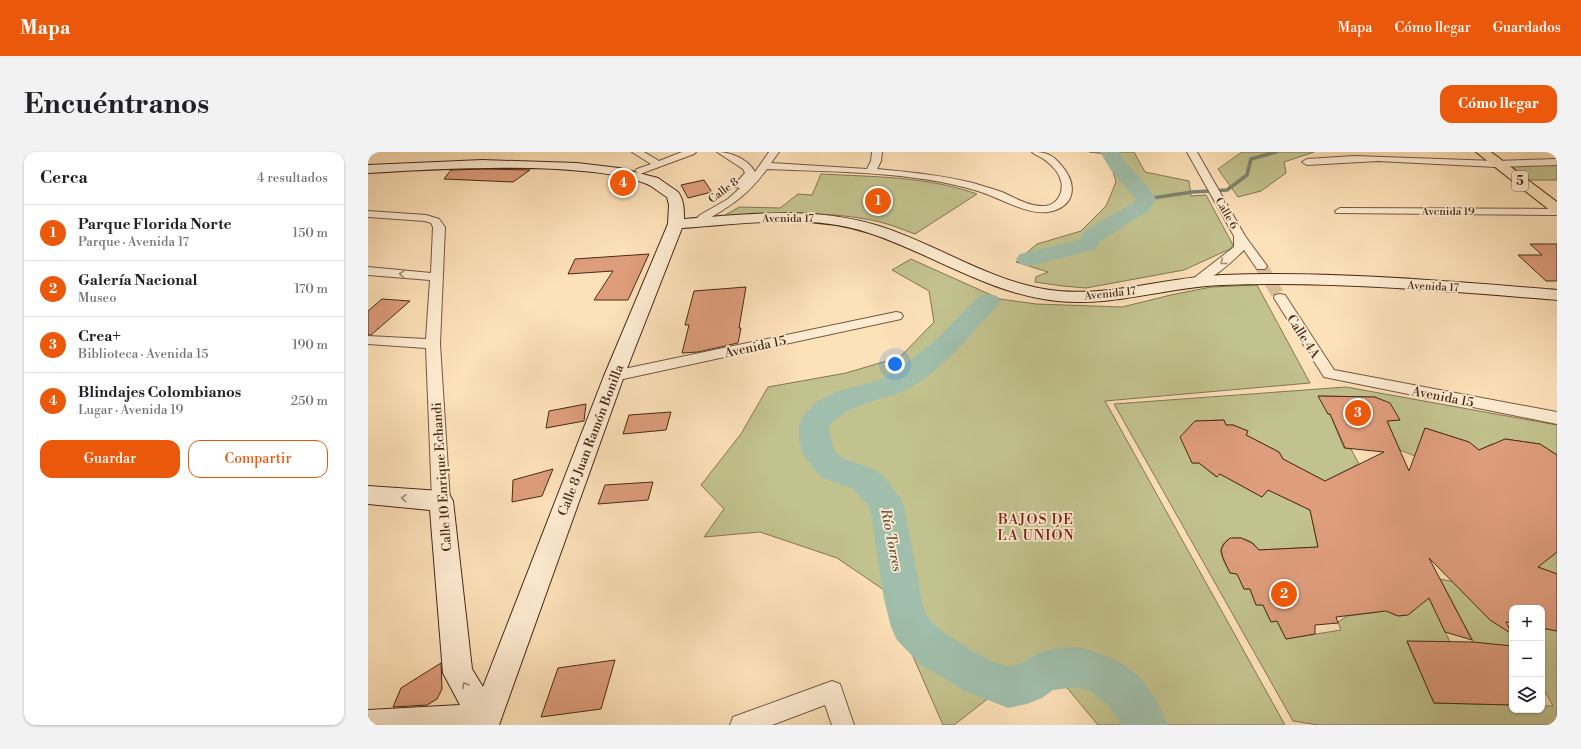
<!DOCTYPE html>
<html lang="es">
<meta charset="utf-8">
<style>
body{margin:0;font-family:"Libre Bodoni",serif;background:#f2f2f2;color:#202124}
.controls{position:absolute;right:12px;bottom:12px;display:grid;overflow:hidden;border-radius:8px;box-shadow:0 1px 3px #0004}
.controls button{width:36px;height:36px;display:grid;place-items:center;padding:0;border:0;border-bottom:1px solid #e0e0e0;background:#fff;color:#202124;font:20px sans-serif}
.you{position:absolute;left:527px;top:212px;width:14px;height:14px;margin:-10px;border:3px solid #fff;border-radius:50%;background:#1a73e8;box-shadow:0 0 0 6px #1a73e833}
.badge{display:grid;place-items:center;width:26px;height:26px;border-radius:50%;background:#ea580c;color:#fff;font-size:13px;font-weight:700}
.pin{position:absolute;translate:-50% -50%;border:2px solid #fff;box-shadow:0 1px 4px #0006}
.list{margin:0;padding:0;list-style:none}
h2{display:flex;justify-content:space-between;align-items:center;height:52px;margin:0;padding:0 16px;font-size:17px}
h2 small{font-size:13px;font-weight:400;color:#757577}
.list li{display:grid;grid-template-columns:26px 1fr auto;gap:12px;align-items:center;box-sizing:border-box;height:56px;padding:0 16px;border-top:1px solid #e0e0e0}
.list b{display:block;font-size:15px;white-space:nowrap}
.list p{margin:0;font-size:13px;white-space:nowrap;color:#757577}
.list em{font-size:13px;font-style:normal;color:#757577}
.actions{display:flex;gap:8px;padding:12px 16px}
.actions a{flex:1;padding:9px 0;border:1px solid #ea580c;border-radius:12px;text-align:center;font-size:14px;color:#ea580c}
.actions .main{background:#ea580c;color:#fff}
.icon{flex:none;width:22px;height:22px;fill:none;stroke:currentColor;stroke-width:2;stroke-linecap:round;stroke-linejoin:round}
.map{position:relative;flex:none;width:1189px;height:573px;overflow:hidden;border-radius:12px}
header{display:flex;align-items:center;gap:24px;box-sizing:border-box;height:56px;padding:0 20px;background:#ea580c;color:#fff}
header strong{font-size:19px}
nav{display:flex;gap:22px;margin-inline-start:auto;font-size:14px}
.intro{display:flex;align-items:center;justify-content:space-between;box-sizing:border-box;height:96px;padding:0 24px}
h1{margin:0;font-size:28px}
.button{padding:10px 18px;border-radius:12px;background:#ea580c;color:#fff;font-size:14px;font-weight:700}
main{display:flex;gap:24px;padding:0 24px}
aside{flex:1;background:#fff;border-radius:12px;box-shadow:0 1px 3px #0004}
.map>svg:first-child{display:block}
.green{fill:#c2c28e;stroke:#857652}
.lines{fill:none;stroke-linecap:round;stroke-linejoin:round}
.stream{stroke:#7d836f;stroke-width:3.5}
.river{fill:#a0beab;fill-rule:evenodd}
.building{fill:#de9d7c;stroke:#482a16}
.street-tunnel{stroke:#d9bc98;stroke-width:13;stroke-dasharray:13 6;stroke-linecap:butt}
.street-casing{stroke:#75583f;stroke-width:2}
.secondary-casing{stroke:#482a16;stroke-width:2}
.primary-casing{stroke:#482a16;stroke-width:2}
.street{fill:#feecd2;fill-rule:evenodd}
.secondary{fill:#feecd2;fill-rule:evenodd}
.primary{fill:#fde1b9;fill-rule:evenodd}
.oneway{stroke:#a38b74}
.labels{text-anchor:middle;stroke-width:3.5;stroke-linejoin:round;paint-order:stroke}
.far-street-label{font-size:11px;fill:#482a16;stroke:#feecd2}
.shield{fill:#feecd2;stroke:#7f644e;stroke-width:1}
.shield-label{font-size:12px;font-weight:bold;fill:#482a16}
.street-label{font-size:13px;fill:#482a16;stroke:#feecd2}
.neighbourhood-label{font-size:14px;letter-spacing:1px;fill:#7a1f14;stroke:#feecd2}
.water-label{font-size:14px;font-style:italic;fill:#5e4f3b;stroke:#feecd2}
</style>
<header>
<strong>Mapa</strong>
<nav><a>Mapa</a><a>Cómo llegar</a><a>Guardados</a></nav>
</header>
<div class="intro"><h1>Encuéntranos</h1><a class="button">Cómo llegar</a></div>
<main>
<aside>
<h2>Cerca<small>4 resultados</small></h2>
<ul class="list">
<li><span class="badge">1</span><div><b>Parque Florida Norte</b><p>Parque · Avenida 17</p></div><em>150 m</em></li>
<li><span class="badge">2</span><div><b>Galería Nacional</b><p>Museo</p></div><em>170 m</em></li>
<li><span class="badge">3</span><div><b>Crea+</b><p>Biblioteca · Avenida 15</p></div><em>190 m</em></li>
<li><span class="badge">4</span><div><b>Blindajes Colombianos</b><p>Lugar · Avenida 19</p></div><em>250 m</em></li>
</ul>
<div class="actions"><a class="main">Guardar</a><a>Compartir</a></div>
</aside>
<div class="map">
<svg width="1189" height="573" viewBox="0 0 1189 573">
<rect width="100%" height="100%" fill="#fde1b9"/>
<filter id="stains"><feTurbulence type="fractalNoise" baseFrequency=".005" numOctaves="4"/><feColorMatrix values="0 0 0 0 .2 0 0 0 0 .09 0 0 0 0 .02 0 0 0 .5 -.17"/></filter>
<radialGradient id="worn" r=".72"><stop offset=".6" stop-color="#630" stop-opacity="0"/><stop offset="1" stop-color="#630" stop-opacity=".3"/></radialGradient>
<path class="green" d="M721,0h45l11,20 44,9 2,15 15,-1 27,50 -3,4 -46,21 -98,18 -24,-2 -27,-4 1,-5 12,-5 -32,-10 21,-18 44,-13 25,-25 10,-24 -4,-14 2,-3 -8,-11z
M874,0h72l-30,10 2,11 -25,18 -23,6 -20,-28z
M1141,13h48v15h-28z
M453,22c53,3 105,2 156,20l-62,40c-11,-4 -23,-9 -35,-12 -52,-12 -105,-9 -158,-5l17,-10 41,1 18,-14 14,1z
M543,107l89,40 36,5 86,3 49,-12 40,-8 46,-2 53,98 -205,18 180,324h-187l-40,-48 -28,-11 -76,59h-11l-59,-135 -47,-32 -77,-26 -56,5 20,-28 -23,-24 40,-51 27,-47 78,-14 54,-16 34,-35 -5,-31 -37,-21z
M978,235l211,38v30l-17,-11 -35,-5 2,4 -15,1 -13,6 -10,-8 -44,-14 -10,28 -15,-6 -13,-29 13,-1 -25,-23 -56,-1 9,18h2l14,34 7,1 8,15 -34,17 -42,-22 -4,-7 -33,-17 2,-4 -15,-6h-7l-2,-5 -29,1 -14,16 11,26h7l17,14 4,-3 42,23 6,-7 42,20 8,37 -59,3c-2,-2 -4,-5 -6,-7 -10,-7 -29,-9 -32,6 -1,8 6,17 9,24l7,1 7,15h6l6,16h7l8,17 6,-1 9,18 55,-9 -3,-8 9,-6 32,-4 2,-6c10,9 21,14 32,5l-3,-8 18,-7 22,46h-43l27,61 78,2v5h30v-4h11l-11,-20v-58l15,3v94h-238l-26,-4 -179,-317z
M1135,372l47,34 7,-6v22l-22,-8z
M1072,427l39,8 22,40h11v19l-38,-3z"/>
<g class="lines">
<path class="stream" d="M778,47l46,-7 35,-2 20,-15 4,-16 25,-7"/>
<path class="river" d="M732,0h19l6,10 22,24 9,13 -8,12 -46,29 -7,10 -67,16 -8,-2 -4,-5 4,-5 59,-14 7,-10 47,-27 3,-4 -2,-2 -23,-27z
M620,142l9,2 3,5 -3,5c-24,26 -50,58 -79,77 -28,19 -66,16 -89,43 4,39 17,31 46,44 9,5 23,24 28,33 5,25 10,50 15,75 2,12 3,27 9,38 8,14 66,50 82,50 13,0 23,-12 36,-15 7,-2 26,-5 33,-4 19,4 50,17 62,31 12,13 21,31 28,47h-47l-11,-18 -18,-15 -15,-5 -24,3 -11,8 -15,6 -19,4 -45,-18 -44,-27 -22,-23 -6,-13 -7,-28 -14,-91 -17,-19 -31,-11 -15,-18 -5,-8 -3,-12v-16l4,-8 12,-13 21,-11 43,-12 20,-11 38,-30 42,-43z"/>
</g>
<path class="building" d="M83,18l35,-1 44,1 -17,12 -69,-3z
M336,28l8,12 -24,6 -7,-13z
M1162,92h27v37h-11l-28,-26h24z
M281,102l-21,46h-34l19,-29 -45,3 7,-15z
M378,135l-7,41h2l-3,15 -40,9 -16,1 7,-28h-4l9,-34z
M14,147l28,2 -39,34h-3v-24z
M950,244l57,1 15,6 10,17 -13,1 22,50 16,-43 44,14 10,8 26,-11 35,5 17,11v97l-19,15 19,7v57l-15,-3v-20h-30v15l-6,-1 6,12 -22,-14 -61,-62 43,82 -27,-8 -16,-34 -21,17 -10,1 -12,-5 -50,6 2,6 -23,2v9l-29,5 -9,-18 -6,1 -8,-17h-7l-6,-16h-6l-7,-15 -7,-1 -7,-15 -2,-8 3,-6 6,-6h11l11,5 7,7 59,-3 -8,-37 -42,-20 -6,7 -42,-23 -3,3 -18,-14h-7l-12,-26 15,-16 29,-1 2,5h7l15,6 -2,4 33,17 4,7 42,22 59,-29 -39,-4 -15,-34h-2z
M218,252l-2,17 -38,7 3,-17z
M303,260l-5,18 -43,4 6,-19z
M185,317l-11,27 -30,6 1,-22z
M285,330l-5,18 -50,4 7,-19z
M1039,489l66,1 39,4v59l-78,-2z
M247,508l-14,49 -60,8 17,-49z
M73,511l1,26 -5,10 -10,6 -34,2 8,-19z"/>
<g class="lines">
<path class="street-tunnel" d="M893,114l19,32"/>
<g class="street-casing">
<path id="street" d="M264,0h12l15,9 23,-9h14l-2,2 -54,20 -5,-3 2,-2 14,-5z
M349,0c14,0 31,7 38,20l14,-20h10l-8,11 96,6 4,-8 1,-9h10l-1,9 -4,8c32,3 64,6 96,14 10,3 20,6 29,9 13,6 28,15 43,14 12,-1 19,-13 16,-25 -2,-9 -10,-17 -19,-23 -3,-2 -7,-3 -10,-6 14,0 20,2 29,13 17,19 15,42 -13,47 -21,3 -50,-15 -70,-21 -65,-20 -143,-19 -211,-22 -19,25 -31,33 -57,49 -6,4 -8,9 -16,7l-2,-2 8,-8 28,-16 12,-11 -5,-1 -1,-2 11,-12 -2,-4z
M819,0h10l48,84 22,30 -2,3h-8l-13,-19c-10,10 -39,37 -52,34l-2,-3 44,-34v-11z
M986,4l142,5 61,-2v6l-61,2 -118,-6 -71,4 -5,-3 5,-3z
M972,56l217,1v6l-221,-2 -1,-2z
M0,59l58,4 13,4 6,8 -5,117 10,157 -3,5 -6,2 -6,-2 -3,-5 -6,-153 -58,-4v-8l58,3 4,-59 -62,-5v-8l63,6 2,-46 -2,-4 -6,-2 -57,-4z
M912,142l5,1 49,75 223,42v12l-233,-47 -50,-79 1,-3z
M528,160l5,1 2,3 -2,3 -287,62 -5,-2 -2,-3 2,-3 5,-2z
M464,529l8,3 14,41h-22l-7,-20 -53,20h-42l3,-8z"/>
</g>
<g class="secondary-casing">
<path id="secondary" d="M114,8l95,3 42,5 39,10 20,14c6,8 6,17 6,27 65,-5 131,-13 195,7 61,19 115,59 180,65 55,5 109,-14 164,-16 111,-4 223,6 334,15v10c-111,-9 -223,-19 -335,-15 -55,2 -110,22 -165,16 -68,-7 -124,-47 -188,-68 -60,-20 -126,-9 -187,-5l-58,148 -125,349h-131v-15l92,-5 -17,-32 -13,-163 -62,-6v-18l73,5 8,3 4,7 19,168 11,18 121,-311 64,-152 1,-19 -2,-8c-7,-4 -13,-10 -20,-13 -28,-11 -61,-13 -90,-15 -63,-3 -126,0 -189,4v-8z"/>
</g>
<g class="primary-casing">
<path id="primary" d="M1108,0h15l66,50v11l-5,-1z"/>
</g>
<use href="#street" class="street"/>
<use href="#secondary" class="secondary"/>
<use href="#primary" class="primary"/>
</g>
<defs><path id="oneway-chevron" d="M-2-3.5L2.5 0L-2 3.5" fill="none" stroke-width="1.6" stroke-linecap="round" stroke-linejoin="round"/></defs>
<g class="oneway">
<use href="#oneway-chevron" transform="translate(855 110) rotate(142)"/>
<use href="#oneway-chevron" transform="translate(34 122) rotate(-175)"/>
<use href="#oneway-chevron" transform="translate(36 346) rotate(-176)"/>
<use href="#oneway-chevron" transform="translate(97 533) rotate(-120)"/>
</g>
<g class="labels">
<g class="far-street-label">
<text transform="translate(355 38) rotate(-37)" y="4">Calle 8</text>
<text x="1080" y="63">Avenida 19</text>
<text transform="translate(859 61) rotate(60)" y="4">Calle 6</text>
<text x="420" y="70">Avenida 17</text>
<text transform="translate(1065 134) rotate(3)" y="4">Avenida 17</text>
<text transform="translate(742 141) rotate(-6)" y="4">Avenida 17</text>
</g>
<rect class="shield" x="1144" y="19" width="16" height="20" rx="3"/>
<g class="shield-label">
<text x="1152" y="33">5</text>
</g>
<g class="street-label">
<text transform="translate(936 184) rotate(57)" y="5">Calle 4A</text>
<text transform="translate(387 194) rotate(-12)" y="5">Avenida 15</text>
<text transform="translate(1075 244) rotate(11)" y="5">Avenida 15</text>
<text transform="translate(222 288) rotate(-69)" y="5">Calle 8 Juan Ramón Bonilla</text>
<text transform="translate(73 325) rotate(-94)" y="5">Calle 10 Enrique Echandi</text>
</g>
<g class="neighbourhood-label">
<text x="668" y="372">BAJOS DE<tspan x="668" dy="16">LA UNIÓN</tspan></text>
</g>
<g class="water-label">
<text transform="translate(524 388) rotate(79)" y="5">Río Torres</text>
</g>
</g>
<rect width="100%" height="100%" filter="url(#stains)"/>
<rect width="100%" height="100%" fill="url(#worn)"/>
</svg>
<div class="controls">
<button>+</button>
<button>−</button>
<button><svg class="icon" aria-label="layers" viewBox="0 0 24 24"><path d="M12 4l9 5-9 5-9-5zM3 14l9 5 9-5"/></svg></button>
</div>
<div class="you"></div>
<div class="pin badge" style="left:510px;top:49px">1</div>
<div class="pin badge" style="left:916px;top:442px">2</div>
<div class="pin badge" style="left:990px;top:261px">3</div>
<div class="pin badge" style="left:255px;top:31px">4</div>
</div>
</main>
